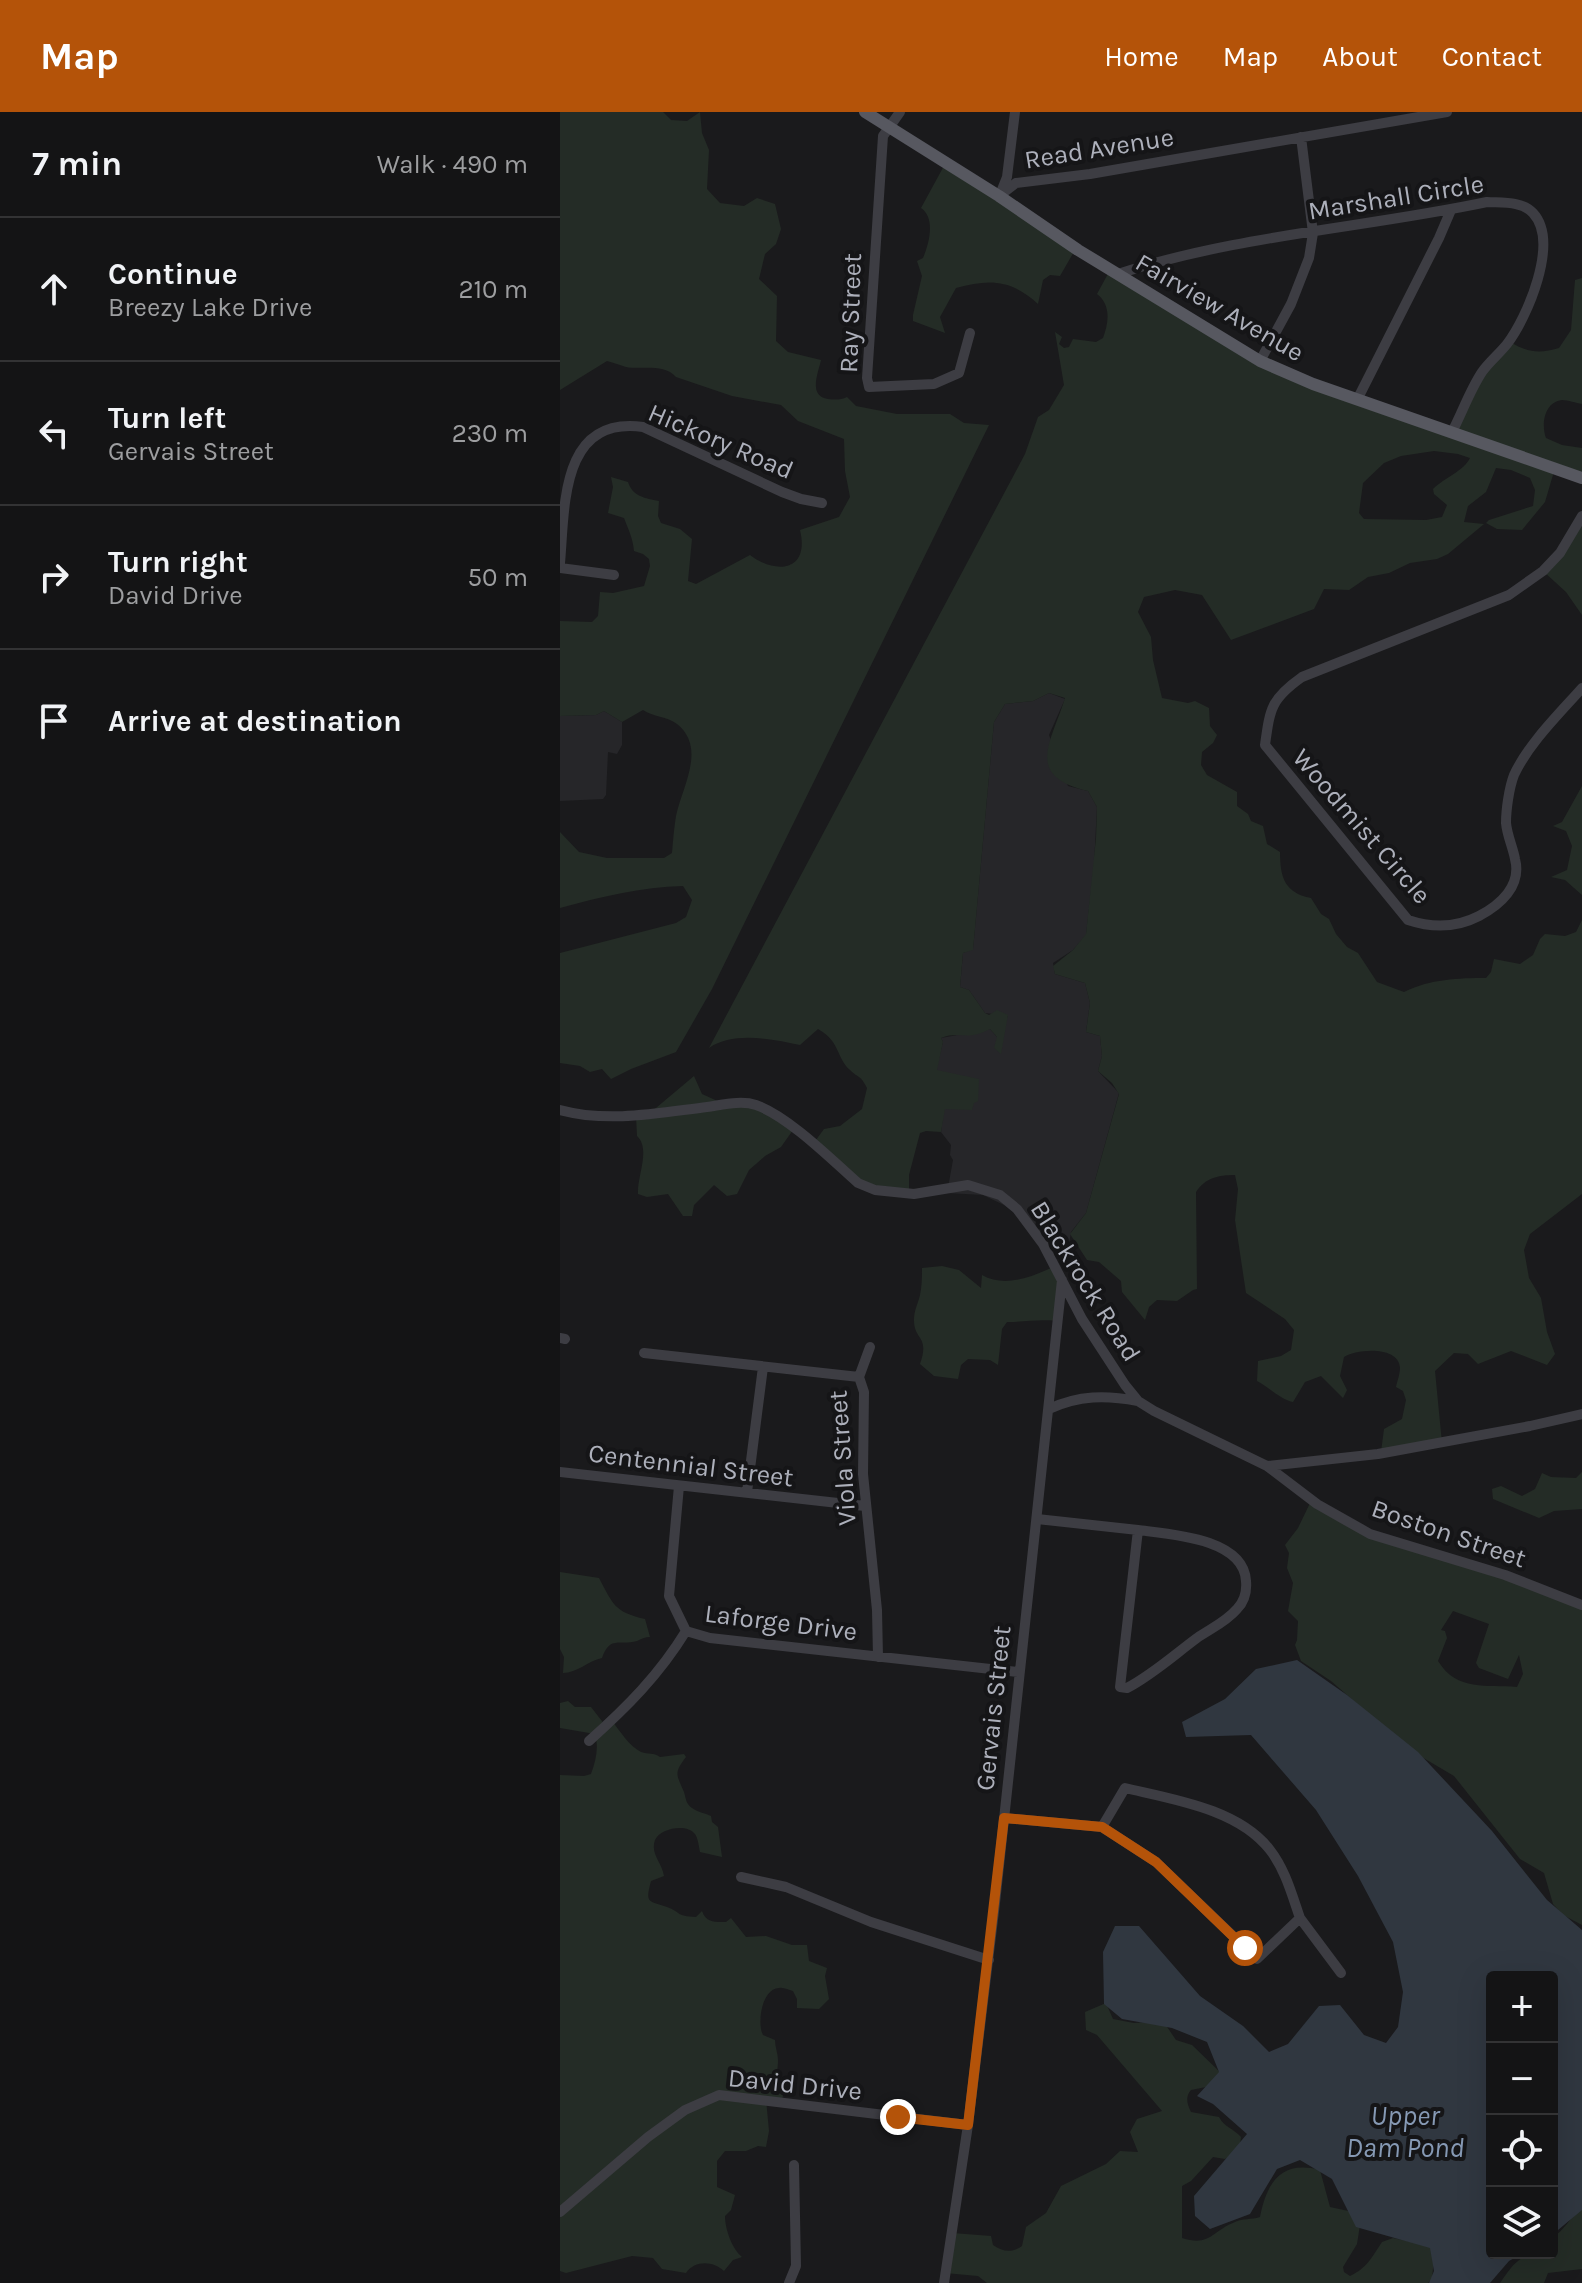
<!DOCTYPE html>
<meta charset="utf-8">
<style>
body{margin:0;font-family:Karla,sans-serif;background:#212122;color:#f1f3f6}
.controls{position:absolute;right:24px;bottom:24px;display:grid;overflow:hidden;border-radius:8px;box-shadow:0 8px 32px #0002}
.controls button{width:72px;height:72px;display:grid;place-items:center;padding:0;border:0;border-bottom:2px solid #333334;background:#141415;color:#f1f3f6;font:40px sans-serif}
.stop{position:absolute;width:24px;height:24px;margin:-18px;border:6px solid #b45309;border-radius:50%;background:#fff}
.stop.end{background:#b45309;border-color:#fff;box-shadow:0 2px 8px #0008}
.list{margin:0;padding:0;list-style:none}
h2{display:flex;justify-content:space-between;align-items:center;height:104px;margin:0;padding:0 32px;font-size:34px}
h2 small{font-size:26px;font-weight:400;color:#9d9ea0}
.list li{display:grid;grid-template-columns:52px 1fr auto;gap:24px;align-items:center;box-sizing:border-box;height:144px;padding:0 32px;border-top:2px solid #333334}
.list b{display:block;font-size:30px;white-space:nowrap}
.list p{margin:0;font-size:26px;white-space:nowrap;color:#9d9ea0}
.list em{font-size:26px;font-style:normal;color:#9d9ea0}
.icon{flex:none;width:44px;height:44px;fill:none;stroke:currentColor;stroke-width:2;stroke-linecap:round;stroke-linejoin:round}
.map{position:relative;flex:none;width:1022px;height:2171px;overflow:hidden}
header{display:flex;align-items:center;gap:48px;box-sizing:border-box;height:112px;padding:0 40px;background:#b45309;color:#fff}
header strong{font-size:38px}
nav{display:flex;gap:44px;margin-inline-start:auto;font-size:28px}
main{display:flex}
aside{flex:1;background:#141415}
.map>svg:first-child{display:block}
.built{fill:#262629}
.green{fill:#242c26;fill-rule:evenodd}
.water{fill:#303740}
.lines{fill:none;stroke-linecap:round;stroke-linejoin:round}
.minor{stroke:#3d3d43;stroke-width:10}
.major{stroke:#575860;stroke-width:12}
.route{stroke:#b45309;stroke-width:10}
.labels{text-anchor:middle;stroke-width:8;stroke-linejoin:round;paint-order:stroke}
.street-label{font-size:26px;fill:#adb0bb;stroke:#151517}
.water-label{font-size:28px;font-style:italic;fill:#8699b4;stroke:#151517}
</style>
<header>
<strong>Map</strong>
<nav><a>Home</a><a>Map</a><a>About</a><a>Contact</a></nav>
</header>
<main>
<aside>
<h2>7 min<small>Walk · 490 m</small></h2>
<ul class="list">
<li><svg class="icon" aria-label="ahead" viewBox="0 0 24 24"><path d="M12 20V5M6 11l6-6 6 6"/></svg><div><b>Continue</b><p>Breezy Lake Drive</p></div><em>210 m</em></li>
<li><svg class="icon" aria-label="left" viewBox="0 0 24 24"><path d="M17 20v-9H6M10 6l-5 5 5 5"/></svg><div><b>Turn left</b><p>Gervais Street</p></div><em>230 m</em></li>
<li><svg class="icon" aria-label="right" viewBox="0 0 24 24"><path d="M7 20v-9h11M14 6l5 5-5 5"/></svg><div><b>Turn right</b><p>David Drive</p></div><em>50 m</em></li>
<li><svg class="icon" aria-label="arrive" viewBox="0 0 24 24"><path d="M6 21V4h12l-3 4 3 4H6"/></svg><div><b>Arrive at destination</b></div></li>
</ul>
</aside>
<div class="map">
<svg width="1022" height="2171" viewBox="0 0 1022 2171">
<rect width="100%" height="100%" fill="#1a1a1c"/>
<path class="built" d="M489,581l16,6 -16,36 19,51 20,5 9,16 -3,58 -8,70 -13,15 -20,13 2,11 30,9 5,20 -4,29 14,4 2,20 -4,15 21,22 -33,120 -15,19 -2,12 -20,8 -27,-33 -18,-14 -21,-10 -36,-2 6,-33 -3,-5 1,-10 -10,-13 3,-23 4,-1 -12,-38 7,-28 -2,-4 49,-9 7,8 11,-21 -23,-3 -16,-23 -9,-3 3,-34 10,-4 21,-227 11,-18 28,-3z
M44,599l18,11v23l-5,9 -9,-2 -2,43 -3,4 -43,2v-85l36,-1z"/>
<path class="green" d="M0,0h103l8,8 16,1 13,-9 2,21 7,17 -2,39 13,14 24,3 13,-8 18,6 6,25 -5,15 -11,10 -6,25 18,17 -1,45 12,11 33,8c-3,14 -13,36 7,39 7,1 13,1 19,-2l9,9 41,8h53l14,9 25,2 -277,564 -36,63 -45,17 -20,10 -9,-10 -12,3 -10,-6 -20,-3v-110l116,-30 10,-6 6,-17 -9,-14c-41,1 -83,11 -123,22v-76l19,20 28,6h57l8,-5c1,-12 2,-25 4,-37 6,-29 31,-68 1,-92 -10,-8 -24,-7 -34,-14l-21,12 -18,-11 -8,4 -36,1v-95l32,1 6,-6 2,-24 13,1 31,-7 6,-20 -1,-7 -6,-5 -9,-3c-1,-13 -6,-22 -10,-33l-16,-5 5,-26 -2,-10 17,5c5,15 17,16 31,19l-1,15 3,7 19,6 12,10 -4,42 8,3 54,-29c26,20 60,16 50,-25l39,-13 11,-20 -5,-26 -1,-32 -46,-18 -17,-16 -49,-9 -56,-19c-12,-14 -35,-7 -50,-10 -6,-2 -12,-4 -19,-6l-47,29z
M385,52l130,86 -15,26 -10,-1 -7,5 -5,24c-27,-25 -49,-25 -82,-16l-16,29 5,16 -32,-12v-6l9,-39 -5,-15 6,-3c6,-14 13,-40 -2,-50z
M550,158l159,96 180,65 32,-60 29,-29c17,10 29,12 49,6l12,-18 4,-50 7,-2v126c-6,-1 -14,-4 -20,-4 -18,2 -21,25 -16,38l16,7 20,3v28l-27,-8 -10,34 -23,28 -25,-1 -11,-6 3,-3 44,-14 2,-16 -5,-12 -19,-8 -15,-2 -10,24 -18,14 -4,16 20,2 -36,30 -11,5 -27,4 -21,10 -21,4 -19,13 -25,-1 -10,20 -83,31 -29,-45 -27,-5 -31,7 -6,15 13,25 2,23 9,38 26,5 7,-2 14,7 1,18 7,9 -4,8 -11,9 -1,13 6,10 30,17v14l11,8 3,7 12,5 4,18 13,8c0,26 5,41 31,46l10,16 8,5 7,15 11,13 11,6 19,29 27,10c26,-13 55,-14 82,-14l5,-6 3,-13 26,5 13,-9 7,-16 5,-5 20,2 11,-4 6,-12v274l-52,40 -6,16 5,28 12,20 6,34 8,22 -8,11 -36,-14 -33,13 -10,-10 -14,-1 -19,18 7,72 -61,9 3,-23 18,-10 4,-19 -3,-9 -7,-4c1,-5 4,-13 4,-19 -1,-23 -44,-19 -56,-11l-4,19 7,14 -4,8 -22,-22 -16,6 -12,20c-13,-3 -23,-14 -36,-21l1,-20 23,-5 10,-6 3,-20 -9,-11 -39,-26 -11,-73 3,-31 -3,-14c-17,0 -30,3 -39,17l1,97 -4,1 -16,11 -20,-1 -8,7 -4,13 -23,-28 -1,-11 -22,-19 -12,-2 -17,-26 16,-21 33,-119 -7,-11 -14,-12 4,-15 -2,-20 -14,-4 4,-29 -5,-20 -30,-9 -2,-8 20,-16 13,-16 10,-96 1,-31 -9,-16c-64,-15 -37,-48 -23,-93l-16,-5 -16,8 -28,3 -11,18 -21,228 -10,3 -3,34 9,3 16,23 4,2 8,-5 11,5 -7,39 -7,-6 3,-11 -7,-8c-24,13 -29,1 -49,9l2,4 -6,28 42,9 -1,22 -4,2 -2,7 -27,-1 -4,23 -15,-1 -6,2 -11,42v20l-34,-4 -62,-47 11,-15 16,-3 22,-17 5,-21c-7,-14 -8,-9 -17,-18 -14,-12 -9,-28 -32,-41l-18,16c-28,-6 -67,-14 -91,3l316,-594 13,-37 11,-7 15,-25 -9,-53 7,5 -3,7 5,4 5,-1 4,-8 23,3 7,-4c6,-16 8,-33 -6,-44zM874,339l24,3 12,4c-6,13 -26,20 -37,31l1,5 13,11 -5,12 -16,3 -62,-1 -5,-6 4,-30 21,-20 17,-7z
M1022,401v102l-16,-23 -23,-21z
M1022,674v109l-17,-15 -14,-3 16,-7 5,-24 -6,-15 -13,-5 9,-4z
M134,964l8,18 22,10 31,1 38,25 -12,17 -16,9 -16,14 -12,24 -10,2 -13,-11 -20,20 -2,11h-9l-15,-22 -21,3 -9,-3c-1,-18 13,-45 -1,-58l-1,-20 14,-3z
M382,1154l17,4 22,18 1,-13c22,13 50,2 71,-8l8,12 -4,42c-21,-2 -30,1 -50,1l-5,7 -4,36 -8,-5 -22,-1 -7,6 -3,14 -24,-3 -14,-12c10,-29 -6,-23 -6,-44 0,-10 4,-16 6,-25 2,-9 2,-19 2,-27z
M1022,1360v37l-28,2 -15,7 -46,-19 -1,-10 9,-3 21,10 13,-7 7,-16 9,4 25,1z
M751,1389l58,32 213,71v321l-19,-10 -10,-11 -9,-31 -24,-14 -66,-83 -44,-26 -79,-69 -30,-20 -6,-16 2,-5 1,-19 -10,-10 5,-28 -6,-15 2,-15 -4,-8 13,-17zM893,1499l36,13 -13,39 3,5 29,11 11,-24 4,19 -6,13c-30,-3 -60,5 -79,-26l9,-23 -2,-7 -4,-1z
M0,1460l39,6c14,26 15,34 46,41l5,18c-5,0 -9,2 -13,4 -17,5 -27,-6 -35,17 -14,3 -25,15 -39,15l1,-16 -4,-8z
M8,1589l7,6h16l14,18 7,-4c8,10 17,25 29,31 8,3 12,0 19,5l24,-3 2,3c-13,17 -9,18 -2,35 2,7 2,12 8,16 5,4 13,5 19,8l1,6 6,5 4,30 -22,-5c-1,-5 -2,-14 -5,-18 -8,-11 -35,-6 -40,6 -5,14 7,22 9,36l-13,5c-6,23 -3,19 16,26 14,5 8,9 29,10l6,-6c4,12 13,11 24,11l5,-4 15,19 20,-1 26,9h15l2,16 18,7 -2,8 4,23 -10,10 -22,-1v-9l-4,-8c-5,-1 -9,-4 -14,-3 -18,1 -22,36 -16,47l12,5c0,7 3,14 3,20 0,12 -4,17 8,23l-4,17 -16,-1 3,32 -3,16 -8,-1 -12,5h-21l-8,10v26l18,8 -4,15 -6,6c0,13 7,33 17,41l-9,3 -9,11c-11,-10 -29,-11 -38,2l-24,-4 -9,-11 -21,-2 -66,17 -6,-2v-496l24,1 7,-2c5,-14 8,-26 4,-40l-35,-6v-25z
M546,1891l7,16 21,4 29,-2 13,19 16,5 30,29 -6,11 -25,5c-6,7 -4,14 0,22l28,5c6,11 14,11 22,20l-2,14 -14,8 -12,-2 -22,24 -9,5v52c28,9 30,-7 53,-16 8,-4 16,-2 25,-5 7,-35 21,-57 60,-47l10,37 23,5 7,13 -3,19 -14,23 1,5 6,4c17,-8 22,-19 32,-34l11,-4 42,9 -3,32 -4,4h-441l-9,-7 -33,-3 7,-40 39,3 2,9c10,7 19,8 29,1l4,-19 20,-14 15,-27 45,-22 14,-13 18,1 -8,-20 7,-13 25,-8 -65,-76 -11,-5 -1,-18z
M1022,2096v61l-34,4 -4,10h-44c17,-25 22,-30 52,-30v-15c13,-8 18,-21 30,-30z"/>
<path class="water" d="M737,1548l50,35 71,57 74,79 55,69 35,30v280l-30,25v-258h-60v276h31l-14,8 -19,22h-61l5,-12 -4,-23 -74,-21 -24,-48 -32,-19 -23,9 -27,45 -40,15 -15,-13 -1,-20 53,-62 -34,-30 -16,-8 22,-24 -12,-30 -35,-14 -50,-9 -18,-15 -1,-52 12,-26h24l61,70 43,30 26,26 19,-8 31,-38 21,-1 24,30 22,8 12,-16 5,-35 -10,-50 -35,-66 -42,-66 -65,-75 -65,2 -4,-15 43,-23 31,-30z"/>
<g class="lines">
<path class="minor" d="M340,0l-17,24 -16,242 2,9 65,-3 25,-11 11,-40
M441,80l6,-15 8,-65
M439,84l17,-13 74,-9 357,-62
M558,162c119,-39 246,-46 369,-72 15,1 35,-1 46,11 27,29 -6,105 -26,131 -8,10 -18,18 -25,28 -12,18 -20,41 -30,60
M700,249l31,-57 18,-46 4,-25 -12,-96
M798,286l81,-160 12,-28
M1022,404l-22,37 -17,18 -34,24 -207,82c-31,22 -32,31 -37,68l143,175c24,8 48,8 71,-4 21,-11 43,-30 36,-57 -2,-11 -8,-24 -9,-36 0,-13 3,-35 8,-48 15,-32 45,-61 68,-87
M0,451c5,-56 0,-147 83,-136l139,65 19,7 21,4
M0,456l54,7
M0,998c48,13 98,3 147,-3 15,-2 34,-7 49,-2 32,11 76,55 102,78l17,7 39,4 54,-9 32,10 17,14 26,35 39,75 43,66 13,16 16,10 113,55 111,-12 152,-28 52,-12
M0,1226l5,1
M84,1241l215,24
M299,1265l5,15 -1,82 14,136 1,47
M299,1265l11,-30
M489,1297c30,-14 57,-14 89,-8
M707,1354l50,38 53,30 135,41 77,30
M0,1360l305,34
M119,1374l-10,110 17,35 24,7 308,34
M187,1380l16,-125
M477,1407l101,11
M578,1418c31,4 106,8 108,51 1,11 -2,21 -9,28 -11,13 -27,20 -40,29 -23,17 -45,37 -70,50l-7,-1z
M29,1629c38,-34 70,-66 97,-110
M444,1706l98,9 54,35 101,97 43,-41c-8,-23 -15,-49 -30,-68 -31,-41 -98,-51 -145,-62l-23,39
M181,1765l45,10 85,35 118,38
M740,1806l41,55
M0,2100l88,-75 37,-27 34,-15 249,30
M229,2171l7,-17 -2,-101
M384,2171l24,-158 27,-222 67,-623"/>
<path class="major" d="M305,0l134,84 79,54 182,111 53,23 269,94"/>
</g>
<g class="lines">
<path class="route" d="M338,2005l70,8 36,-307 98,9 54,35 89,86"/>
</g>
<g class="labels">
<g class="street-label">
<text transform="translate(539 36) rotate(-9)" y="9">Read Avenue</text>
<text transform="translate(836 85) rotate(-9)" y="9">Marshall Circle</text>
<text transform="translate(660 195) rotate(30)" y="9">Fairview Avenue</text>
<text transform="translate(290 201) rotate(-88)" y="9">Ray Street</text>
<text transform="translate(161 329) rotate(23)" y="9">Hickory Road</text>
<text transform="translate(802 714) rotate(49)" y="9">Woodmist Circle</text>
<text transform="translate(526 1169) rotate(58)" y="9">Blackrock Road</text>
<text transform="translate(282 1346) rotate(-94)" y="9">Viola Street</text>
<text transform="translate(131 1353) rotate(7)" y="9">Centennial Street</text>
<text transform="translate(889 1421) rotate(19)" y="9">Boston Street</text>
<text transform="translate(221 1510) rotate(7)" y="9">Laforge Drive</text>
<text transform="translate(433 1596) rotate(-84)" y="9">Gervais Street</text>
<text transform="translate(235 1972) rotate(6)" y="9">David Drive</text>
</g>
<g class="water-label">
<text x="845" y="2013">Upper<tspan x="845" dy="32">Dam Pond</tspan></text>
</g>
</g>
</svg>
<div class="controls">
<button>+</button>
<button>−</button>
<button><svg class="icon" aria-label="locate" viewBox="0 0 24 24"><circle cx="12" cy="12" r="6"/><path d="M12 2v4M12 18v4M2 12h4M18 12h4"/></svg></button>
<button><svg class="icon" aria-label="layers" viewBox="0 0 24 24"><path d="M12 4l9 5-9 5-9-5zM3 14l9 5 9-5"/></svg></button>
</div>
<div class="stop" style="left:685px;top:1836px"></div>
<div class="stop end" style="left:338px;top:2005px"></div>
</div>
</main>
